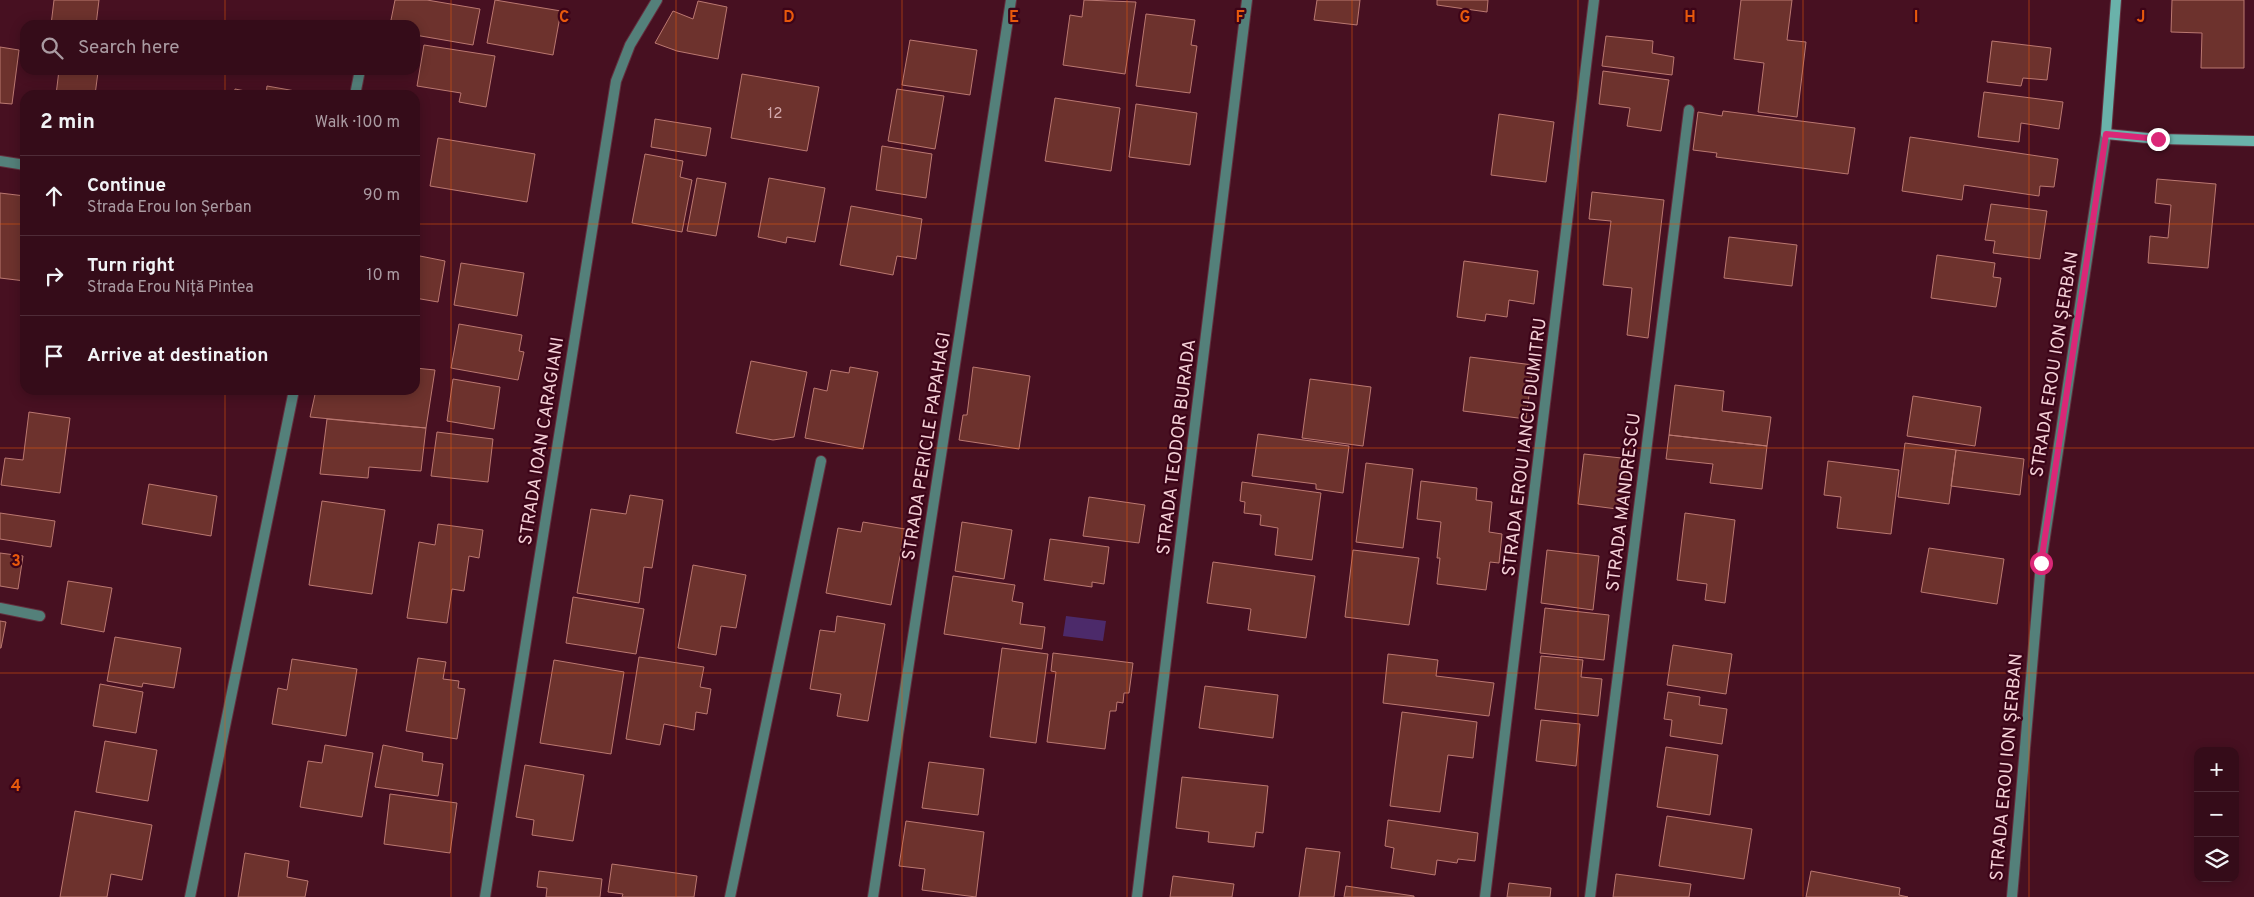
<!DOCTYPE html>
<meta charset="utf-8">
<style>
body{margin:0;font-family:Overpass,sans-serif;background:#401a26;color:#f1f3f6}
.controls{position:absolute;right:15px;bottom:15px;display:grid;overflow:hidden;border-radius:10px;box-shadow:0 2px 12px #0003}
.controls button{width:45px;height:45px;display:grid;place-items:center;padding:0;border:0;border-bottom:1px solid #4f2c38;background:#350c19;color:#f1f3f6;font:25px sans-serif}
.stop{position:absolute;width:15px;height:15px;margin:-11px;border:4px solid #db2777;border-radius:50%;background:#fff}
.stop.end{background:#db2777;border-color:#fff;box-shadow:0 1px 5px #0008}
.list{margin:0;padding:0;list-style:none}
h2{display:flex;justify-content:space-between;align-items:center;height:65px;margin:0;padding:0 20px;font-size:21px}
h2 small{font-size:16px;font-weight:400;color:#aa9ba2}
.list li{display:grid;grid-template-columns:32px 1fr auto;gap:15px;align-items:center;box-sizing:border-box;height:80px;padding:0 20px;border-top:1px solid #4f2c38}
.list b{display:block;font-size:19px;white-space:nowrap}
.list p{margin:0;font-size:16px;white-space:nowrap;color:#aa9ba2}
.list em{font-size:16px;font-style:normal;color:#aa9ba2}
.icon{flex:none;width:28px;height:28px;fill:none;stroke:currentColor;stroke-width:2;stroke-linecap:round;stroke-linejoin:round}
.map{position:relative;flex:none;width:2254px;height:897px;overflow:hidden}
.search{position:absolute;background:#350c19;box-shadow:0 2px 12px #0003;left:20px;top:20px;width:400px;height:55px;display:flex;align-items:center;gap:12px;box-sizing:border-box;padding:0 18px;border-radius:15px;color:#aa9ba2;font-size:19px}
.panel{position:absolute;background:#350c19;box-shadow:0 2px 12px #0003;left:20px;top:90px;width:400px;height:305px;border-radius:15px}
.map>svg:first-child{display:block}
.water{fill:#4c2a6a}
.building{fill:#6d322d;stroke:#bb7871}
.lines{fill:none;stroke-linecap:round;stroke-linejoin:round}
.street-casing{stroke:#632f3e;stroke-width:12}
.secondary-casing{stroke:#632f3e;stroke-width:12}
.street{stroke:#54807a;stroke-width:10}
.secondary{stroke:#6ab2aa;stroke-width:10}
.route{stroke:#db2777;stroke-width:6}
.grid{fill:none;stroke:#e8590c;stroke-width:1;stroke-opacity:0.55}
.labels{text-anchor:middle;stroke-width:4.5;stroke-linejoin:round;paint-order:stroke}
.number-label{font-size:15px;fill:#d3a8ac}
.street-label{font-size:18px;fill:#f5d0d7;stroke:#3c0418}
.grid-label{font-size:16px;text-anchor:middle;font-weight:bold;fill:#e8590c;stroke:#3c0418;stroke-width:4.5;stroke-linejoin:round;paint-order:stroke}
</style>
<div class="map">
<svg width="2254" height="897" viewBox="0 0 2254 897">
<rect width="100%" height="100%" fill="#471021"/>
<path class="water" d="M1066,616l40,5 -3,20 -40,-5z"/>
<path class="building" d="M54,0h45l-3,25h-61l1,-3 15,3z
M395,0h32l53,9 -7,36 -58,-10v-10h-25z
M495,0l66,11 -8,44 -66,-12z
M1084,0l52,2 -11,72 -62,-9 7,-50 12,2z
M1317,0h43l-3,25 -43,-5z
M1437,0h51l-1,12 -50,-7z
M1741,0h51l-5,40 19,2 -9,75 -39,-5 6,-49 -30,-4z
M2172,0h72v68h-43l1,-35 -31,-1z
M698,1l29,6 -9,52 -41,-8 -22,-8 18,-32 20,8z
M1146,14l49,6 -4,25 6,1 -7,47 -54,-7z
M1606,36l47,5 -1,12 22,4 -2,18 -70,-9z
M910,40l67,10 -7,45 -68,-10z
M1992,41l59,7 -4,32 -24,-2 -2,8 -34,-4z
M424,45l71,11 -9,51 -27,-5 2,-9 -44,-7z
M0,47l19,3 -7,54 -12,-1z
M59,70l39,2 -3,23h-39z
M1603,71l66,9 -8,51 -34,-5 3,-18 -31,-4z
M742,74l77,13 -12,64 -76,-13z
M267,86l34,6 -1,3h-66l1,-6 31,6z
M897,89l47,7 -9,53 -47,-8z
M1984,92l79,10 -4,27 -38,-6 -2,19 -41,-5z
M1055,98l65,10 -9,63 -66,-10z
M1136,104l61,9 -7,52 -61,-8z
M1723,111l132,17 -7,46 -132,-17 1,-4 -24,-3 5,-38 24,4z
M1499,114l55,8 -8,60 -55,-7z
M655,119l56,9 -5,28 -55,-9z
M1910,137l148,22 -4,28 -14,-1 -1,10 -75,-11 -2,15 -60,-9z
M438,138l97,16 -8,48 -97,-16z
M882,146l50,8 -6,44 -50,-8z
M645,154l38,7 -3,16 12,3 -10,52 -50,-9z
M697,178l29,5 -10,53 -29,-5z
M769,178l56,10 -10,54 -28,-5 -1,6 -28,-6z
M2157,179l59,5 -8,84 -60,-5 2,-27 18,2 3,-33 -16,-2z
M1592,192l72,8 -16,138 -21,-3 5,-47 -29,-3 8,-64 -22,-2z
M0,193l25,3v85l-25,-3z
M1991,204l56,7 -7,48 -47,-6 2,-12 -10,-1z
M851,206l71,13 -6,40 -19,-3 -4,19 -53,-10z
M1729,237l68,8 -5,41 -68,-8z
M415,255l30,6 -7,41 -23,-4z
M1937,255l58,8 -2,14 8,1 -5,29 -65,-9z
M1464,261l74,10 -4,33 -25,-4 -2,17 -21,-3 -1,7 -28,-4z
M461,263l63,10 -7,43 -63,-11z
M459,324l63,11 -3,16 5,1 -6,28 -67,-12z
M1470,357l63,8 -7,54 -63,-8z
M751,361l56,11 -13,65 -21,3 -37,-7z
M850,367l28,5 -15,77 -58,-11 9,-50 13,3 4,-21 18,3z
M973,367l57,9 -11,73 -60,-9 4,-25h4z
M415,368l20,2 -9,58 -116,-11 6,-27h99z
M453,379l47,8 -6,42 -47,-8z
M1310,379l61,8 -8,59 -61,-8z
M1675,385l49,6 -2,20 49,6 -4,29 -98,-11z
M1913,396l68,11 -6,39 -68,-10z
M29,412l41,6 -10,75 -59,-8 4,-27 18,2z
M327,419l99,9 -5,43 -52,-4 -1,11 -48,-4z
M437,432l56,7 -5,43 -57,-6z
M1258,434l91,12 -6,47 -27,-4v-5l-64,-8z
M1669,435l98,11 -5,43 -52,-6 3,-19 -47,-5z
M1905,443l51,7 -7,54 -51,-7z
M1956,450l68,9 -4,36 -69,-9z
M1584,454l47,5 -6,51 -47,-6z
M1828,461l71,9 -8,64 -54,-6 4,-31 -17,-2z
M1366,463l47,6 -10,79 -47,-6z
M1421,481l56,7 -1,12 16,2 -3,30 13,2 -3,29 -9,-1 -4,28 -49,-6 3,-26h-3l4,-36 -24,-3z
M1242,482l79,11 -9,67 -37,-5 3,-27 -18,-3 1,-10 -17,-2 1,-11 -5,-1z
M149,484l68,12 -6,40 -69,-12z
M630,495l33,5 -11,68 -8,-1 -5,36 -62,-10 14,-84 35,5z
M1089,497l56,8 -6,38 -56,-7z
M322,501l63,9 -13,84 -63,-9z
M0,513l55,8 -4,26 -51,-8z
M1685,513l50,7 -10,83 -20,-3 2,-16 -30,-4z
M863,522l42,7 -14,76 -65,-12 12,-65 23,4z
M962,522l50,8 -8,49 -49,-8z
M438,524l45,6 -4,28 -10,-2 -5,35 -12,-2 -5,34 -40,-5 12,-76 16,3z
M1050,539l59,8 -5,37 -12,-2v5l-48,-7z
M1929,548l75,11 -7,45 -76,-12z
M1353,550l66,8 -10,67 -64,-8z
M1547,550l52,6 -6,54 -52,-7z
M0,553l23,3 -5,33 -18,-3z
M1213,562l102,14 -9,62 -58,-8 3,-21 -44,-6z
M693,565l53,10 -10,53 -15,-2 -5,29 -38,-7z
M953,576l62,9 -3,16 11,2 -3,21 25,3 -3,22 -98,-15z
M68,581l44,7 -8,44 -43,-8z
M573,597l71,12 -8,45 -70,-11z
M1545,608l64,7 -5,45 -64,-7z
M837,616l48,8 -17,97 -31,-5 4,-22 -31,-5 10,-59 15,2z
M0,621l6,1 -5,26h-1z
M115,637l66,11 -7,40 -31,-5 -1,4 -35,-6z
M1673,645l59,9 -6,40 -59,-9z
M1002,648l46,6 -12,89 -46,-6z
M1053,653l80,10 -4,30h-5l-1,10 -6,-1 -1,9h-6l-5,38 -58,-7 9,-70 -5,-1z
M1388,654l50,6 -2,16 58,7 -5,33 -106,-13z
M1541,656l42,4 -2,17 21,2 -4,37 -63,-7z
M639,657l65,10 -4,20 11,2 -4,25 -11,-2 -2,18 -30,-6 -4,21 -34,-6z
M418,658l28,4 -3,17 16,2 -1,7 7,1 -8,50 -51,-8z
M292,659l65,10 -11,67 -74,-12 6,-36 9,2z
M554,660l70,12 -13,82 -71,-11z
M100,684l43,8 -7,41 -43,-7z
M1205,686l73,9 -5,43 -74,-10z
M1668,692l32,5 -1,8 28,4 -5,35 -52,-8 2,-16 -8,-1z
M1402,712l75,10 -4,36 -25,-3 -8,57 -50,-6z
M1541,720l39,4 -4,42 -40,-5z
M105,741l52,9 -9,51 -52,-9z
M325,745l48,8 -11,64 -62,-10 8,-46 14,2z
M383,745l40,8 -1,8 21,3 -5,32 -63,-9z
M1666,747l52,8 -8,60 -53,-8z
M929,762l55,7 -6,46 -56,-7z
M525,765l59,10 -11,66 -41,-6 2,-15 -18,-3z
M1182,777l86,9 -5,47 -7,-1 -2,15 -46,-5 1,-10 -33,-4z
M390,794l67,9 -7,50 -66,-9z
M75,811l77,14 -10,55 -31,-6 -4,23h-47z
M1667,816l85,13 -8,50 -85,-13z
M1388,820l90,13 -3,28 -17,-2 -1,4 -20,-3 -2,15 -44,-7 3,-20 -9,-2z
M906,821l78,11 -8,65 -54,-7 3,-21 -26,-3z
M1306,848l34,4 -6,45h-35z
M245,853l44,8 -2,16 21,4 -3,16h-67z
M612,864l85,12 -3,21h-72l1,-3 -15,-2z
M539,871l63,8 -2,18h-54l1,-9 -10,-1z
M1811,871l89,17 -1,7 9,2h-102z
M1616,874l75,10 -2,13h-76z
M1173,876l61,8 -2,13h-62z
M1509,883l42,5 -1,9h-43z
M1346,886l68,10v1h-70z"/>
<g class="lines">
<g class="street-casing">
<path id="street" d="M355,95l5,-25
M0,161l25,4
M0,608l40,8
M190,897l104,-507
M485,897l131,-816 14,-36 27,-45
M730,897l91,-436
M873,897l138,-897
M1137,897l110,-897
M1485,897l109,-897
M1590,897l99,-787
M2012,897l29,-334 65,-429"/>
</g>
<g class="secondary-casing">
<path id="secondary" d="M2116,0l-10,134 52,5 96,2"/>
</g>
<use href="#street" class="street"/>
<use href="#secondary" class="secondary"/>
</g>
<g class="lines">
<path class="route" d="M2041,563l65,-429 52,5"/>
</g>
<path class="grid" d="M225,0v25M451,0v897M676,0v897M902,0v897M1127,0v897M1352,0v897M1578,0v897M1803,0v897M2029,0v897M225,70v25M0,224h25M415,224h1839M225,390v507M0,448h2254M0,673h2254"/>
<g class="labels">
<g class="number-label">
<text x="775" y="118">12</text>
</g>
<g class="street-label">
<text transform="translate(2054 364) rotate(-81)" y="6">STRADA EROU ION ȘERBAN</text>
<text transform="translate(541 441) rotate(-81)" y="6">STRADA IOAN CARAGIANI</text>
<text transform="translate(926 446) rotate(-81)" y="6">STRADA PERICLE PAPAHAGI</text>
<text transform="translate(1176 447) rotate(-83)" y="6">STRADA TEODOR BURADA</text>
<text transform="translate(1524 447) rotate(-83)" y="6">STRADA EROU IANCU DUMITRU</text>
<text transform="translate(1623 502) rotate(-83)" y="6">STRADA MANDRESCU</text>
<text transform="translate(2006 767) rotate(-85)" y="6">STRADA EROU ION ȘERBAN</text>
</g>
</g>
<g class="grid-label">
<text x="564" y="22">C</text>
<text x="789" y="22">D</text>
<text x="1014" y="22">E</text>
<text x="1240" y="22">F</text>
<text x="1465" y="22">G</text>
<text x="1690" y="22">H</text>
<text x="1916" y="22">I</text>
<text x="2141" y="22">J</text>
<text x="16" y="566">3</text>
<text x="16" y="791">4</text>
</g>
</svg>
<div class="controls">
<button>+</button>
<button>−</button>
<button><svg class="icon" aria-label="layers" viewBox="0 0 24 24"><path d="M12 4l9 5-9 5-9-5zM3 14l9 5 9-5"/></svg></button>
</div>
<div class="stop" style="left:2041px;top:563px"></div>
<div class="stop end" style="left:2158px;top:139px"></div>
<div class="search"><svg class="icon" aria-label="search" viewBox="0 0 24 24"><circle cx="10" cy="10" r="6"/><path d="M15 15l6 6"/></svg>Search here</div>
<section class="panel">
<h2>2 min<small>Walk · 100 m</small></h2>
<ul class="list">
<li><svg class="icon" aria-label="ahead" viewBox="0 0 24 24"><path d="M12 20V5M6 11l6-6 6 6"/></svg><div><b>Continue</b><p>Strada Erou Ion Șerban</p></div><em>90 m</em></li>
<li><svg class="icon" aria-label="right" viewBox="0 0 24 24"><path d="M7 20v-9h11M14 6l5 5-5 5"/></svg><div><b>Turn right</b><p>Strada Erou Niță Pintea</p></div><em>10 m</em></li>
<li><svg class="icon" aria-label="arrive" viewBox="0 0 24 24"><path d="M6 21V4h12l-3 4 3 4H6"/></svg><div><b>Arrive at destination</b></div></li>
</ul>
</section>
</div>
